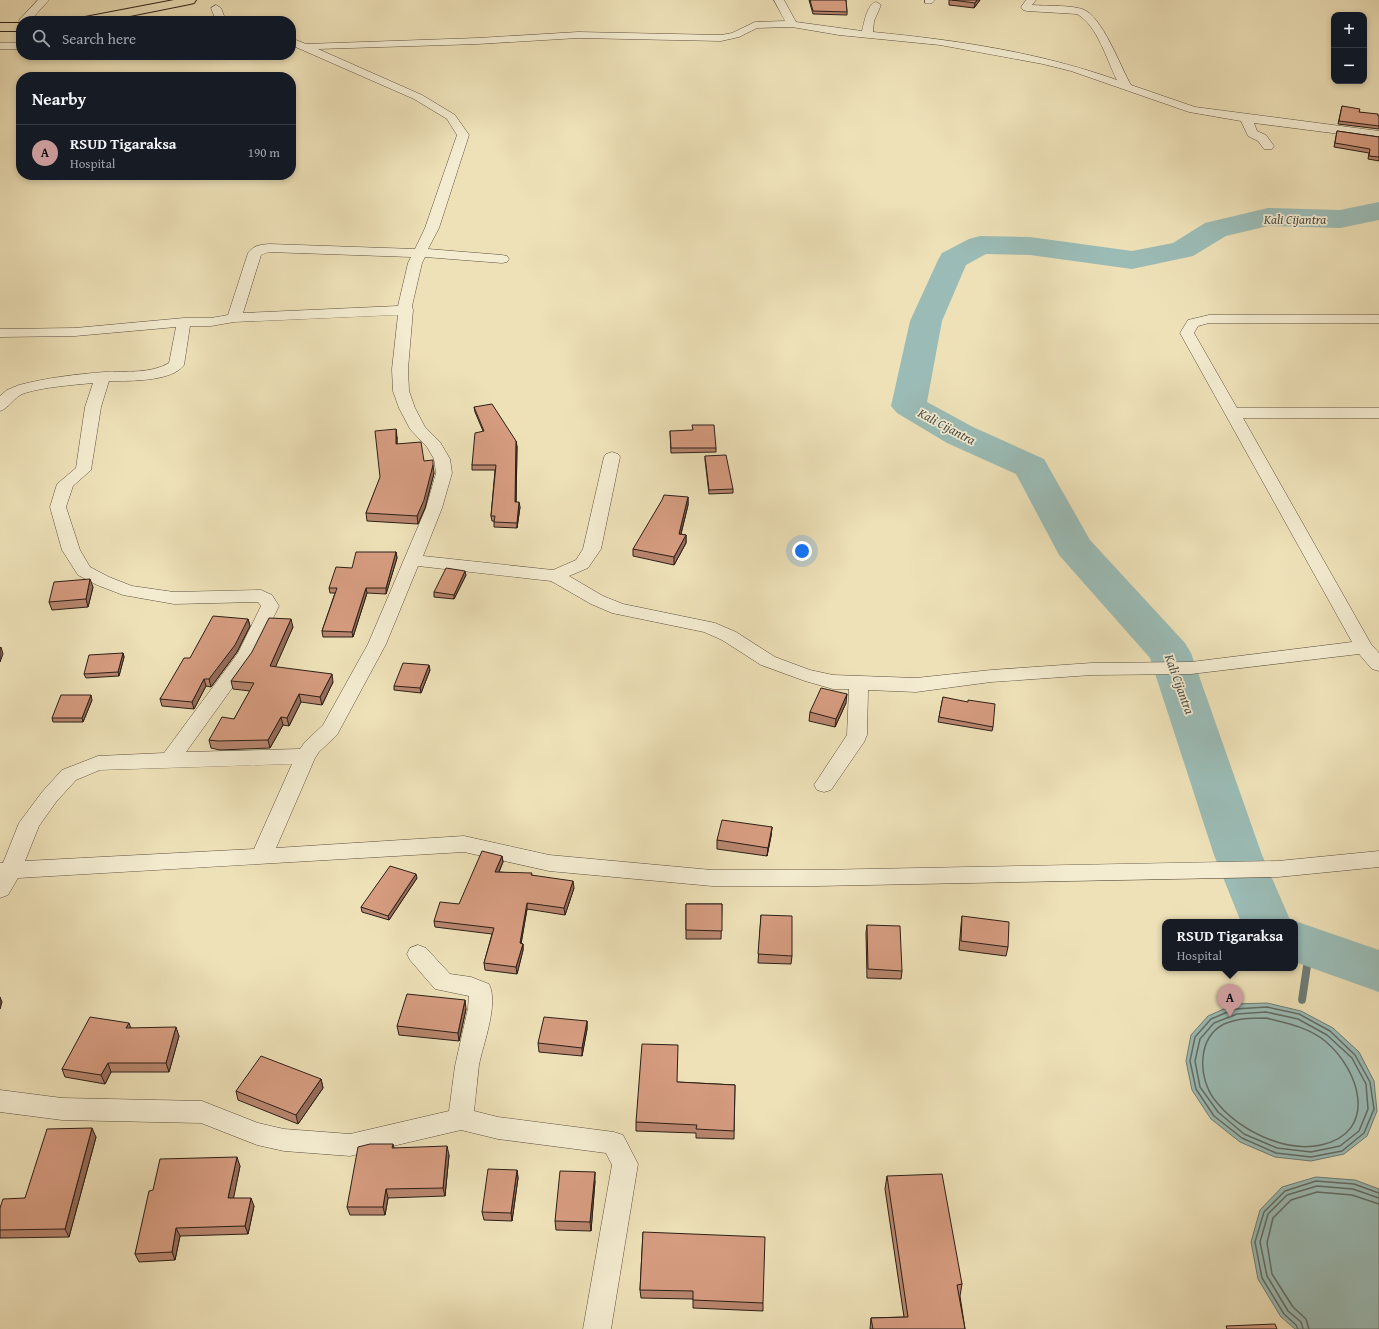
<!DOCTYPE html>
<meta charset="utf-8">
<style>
body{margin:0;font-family:"Gentium Book Plus",serif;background:#242831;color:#f1f3f6}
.controls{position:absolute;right:12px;top:12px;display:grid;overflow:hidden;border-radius:8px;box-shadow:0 2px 6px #0003}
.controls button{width:36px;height:36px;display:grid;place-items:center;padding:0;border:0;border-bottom:1px solid #363941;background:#171b24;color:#f1f3f6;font:20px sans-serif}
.you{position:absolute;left:802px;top:551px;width:14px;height:14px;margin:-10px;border:3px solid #fff;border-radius:50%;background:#1a73e8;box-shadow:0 0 0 6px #1a73e833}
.badge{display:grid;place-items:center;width:26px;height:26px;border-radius:50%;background:#c59692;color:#111;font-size:13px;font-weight:700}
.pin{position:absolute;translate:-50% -33px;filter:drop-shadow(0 1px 2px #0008)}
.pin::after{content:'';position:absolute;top:21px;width:14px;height:12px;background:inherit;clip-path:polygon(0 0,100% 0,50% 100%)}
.popup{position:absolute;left:1162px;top:919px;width:136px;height:52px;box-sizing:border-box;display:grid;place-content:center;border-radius:8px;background:#171b24;filter:drop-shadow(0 1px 3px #0005);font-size:13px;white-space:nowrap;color:#9ea1a6}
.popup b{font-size:15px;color:#f1f3f6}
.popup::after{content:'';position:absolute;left:50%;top:100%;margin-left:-8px;border:8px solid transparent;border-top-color:#171b24}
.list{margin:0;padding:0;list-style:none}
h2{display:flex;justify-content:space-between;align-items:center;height:52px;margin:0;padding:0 16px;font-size:17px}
h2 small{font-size:13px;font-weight:400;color:#9ea1a6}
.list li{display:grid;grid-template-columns:26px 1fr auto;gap:12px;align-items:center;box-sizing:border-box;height:56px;padding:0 16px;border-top:1px solid #363941}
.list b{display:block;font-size:15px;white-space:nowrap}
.list p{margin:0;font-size:13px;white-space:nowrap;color:#9ea1a6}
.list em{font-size:13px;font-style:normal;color:#9ea1a6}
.icon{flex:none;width:22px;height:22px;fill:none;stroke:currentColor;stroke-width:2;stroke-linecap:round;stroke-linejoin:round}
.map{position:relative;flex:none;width:1379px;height:1329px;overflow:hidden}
.search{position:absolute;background:#171b24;box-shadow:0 2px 6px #0003;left:16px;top:16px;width:280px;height:44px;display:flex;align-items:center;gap:10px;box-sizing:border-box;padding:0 14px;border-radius:16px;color:#9ea1a6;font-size:15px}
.panel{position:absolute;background:#171b24;box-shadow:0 2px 6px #0003;left:16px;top:72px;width:280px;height:108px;border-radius:16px}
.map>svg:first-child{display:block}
.water{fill:#9bbcb6;stroke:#6e7d77}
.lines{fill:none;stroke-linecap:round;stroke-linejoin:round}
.shore{stroke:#636e67;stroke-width:1.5}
.stream{fill:#6e7d77;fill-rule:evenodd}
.river{fill:#9bbcb6;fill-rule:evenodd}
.minor-casing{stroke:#5c5040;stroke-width:1}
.primary-casing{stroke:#2b1f18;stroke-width:2}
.minor{fill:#f4ecd1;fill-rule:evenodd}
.primary{fill:#eee1b8;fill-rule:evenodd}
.wall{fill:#b8866e;stroke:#2b1f18}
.shaded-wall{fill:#966d5a;stroke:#2b1f18}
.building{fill:#d69c80;stroke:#2b1f18}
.labels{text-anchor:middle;stroke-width:3.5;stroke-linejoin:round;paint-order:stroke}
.water-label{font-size:13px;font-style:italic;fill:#4d4e47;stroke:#f4ecd1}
</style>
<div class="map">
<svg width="1379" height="1329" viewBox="0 0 1379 1329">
<rect width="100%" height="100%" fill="#eee1b8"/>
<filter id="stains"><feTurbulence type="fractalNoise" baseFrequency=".005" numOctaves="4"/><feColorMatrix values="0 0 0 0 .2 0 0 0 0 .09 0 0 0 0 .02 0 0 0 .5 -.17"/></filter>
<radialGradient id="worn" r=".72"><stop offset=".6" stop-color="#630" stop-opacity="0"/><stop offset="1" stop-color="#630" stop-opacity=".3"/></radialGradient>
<path class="water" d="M1267,1003l34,8 32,17 26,24 15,29 3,30 -10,25 -23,18 -33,7 -36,-4 -35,-15 -29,-23 -19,-29 -6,-29 5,-26 17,-19 27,-12z
M1316,1177l39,3 24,9v140h-84l-14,-12 -23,-38 -7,-37 9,-32 22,-23z"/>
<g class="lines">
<path class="shore" d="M1267,1007l32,7 31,17 25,24 15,27 4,27 -10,24 -22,18 -31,6 -35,-4 -34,-15 -28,-22 -18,-27 -6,-28 5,-24 16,-18 24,-10z
M1266,1012l32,7 29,16 25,23 14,26 2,25 -9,22 -19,15 -29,6 -34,-4 -33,-14 -26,-22 -18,-25 -5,-26 5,-22 14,-16 23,-9z
M1266,1018c20,5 42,9 59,23 35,29 54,91 -4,104 -38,8 -84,-16 -107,-46 -16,-22 -17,-61 10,-75 14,-6 28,-6 42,-6z
M1298,1329l-2,-4 -12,-11 -22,-36 -7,-36 9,-30 21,-21 31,-10 38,3 25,9
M1303,1329l-2,-7 -13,-11 -21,-35 -7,-34 8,-28 19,-19 30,-9 36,3 26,9
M1309,1329l-3,-10 -13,-12 -21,-33 -5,-31 6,-25 18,-18 26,-8 35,3 27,9"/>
<path class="stream" d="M1310,943l3,1 1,2 -8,54 -1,3 -3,1 -3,-1 -1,-3 8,-54 1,-2z"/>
<path class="river" d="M1379,202v18l-39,8 -72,-2 -42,10 -33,20 -61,13 -102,-14 -44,-1 -20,11 -24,56 -15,81 46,25 71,32 46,81 95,103 6,10 71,202 29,67 4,-1 84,29v42l-84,-30v-40h-54l-27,-67 -64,-197 -91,-103 -43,-81 -69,-31 -50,-30 -6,-7 19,-85 28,-61 4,-7 27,-14 11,-3 50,1 102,14 41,-8 32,-20 63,-15 72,2z"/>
<g class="minor-casing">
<path id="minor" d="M38,0h11l-19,21h-9l-1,2 -1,-2 1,-2z
M774,0h10l12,22 66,9c2,-8 5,-27 14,-29l5,3 -7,16 -1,11c83,8 165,20 244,48 -11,-21 -19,-54 -40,-66l-50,-3 -4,-1 -2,-3 5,-7h10l-4,5c13,1 38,0 50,4 20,6 38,57 49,76l64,22 184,24v8l-125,-16 3,8 9,4 8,11 -2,3h-8l-6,-8 -10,-5 -7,-15 -52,-9 -118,-41 -28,-7 -103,-19 -101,-10 -47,-8 -35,1 -18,9 -18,4 -143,-3 -100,6 -160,5 104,46 33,20 14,20 -30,93 -11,21 74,6 5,1 2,3 -2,3 -5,1 -77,-6 -3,6 -10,43 1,4 -5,59 1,22 6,17 10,19 15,15 10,17 2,14 -10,35 -19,48 130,14 23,-10 7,-11 21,-92 2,-3 6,-2 6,2 2,3 -19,92 -13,19 -19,8 34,20 20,8 92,19 21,9 39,25 35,13 23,5 83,3 75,-8 101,-7 99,-1 161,-20 -172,-309 8,-13 21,-5h170v8h-170l-11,3 -4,7 43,75h142v10h-136l128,226 8,9v18l-7,-2 -13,-15 -168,20 -99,1 -101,7 -75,10 -48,-2 -1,45 -3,7 -33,48 -7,2 -7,-2 -3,-5 33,-50 2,-46h-16l-28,-8 -44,-16 -39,-25 -18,-8 -92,-19 -21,-9 -40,-23 -133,-15 -32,78 -49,91 -18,17 -4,6 -39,90 188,-12 85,19 163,15h105l461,-9 101,-10v16l-101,10 -461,9h-105l-163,-15 -85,-19 -446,26 -10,17 -8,3v-35h3l16,-40 23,-31 20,-22 36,-14 66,-3 74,-100 23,-47 -3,-4 -84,2 -51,-9 -26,-10 -19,-10 -16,-25 -12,-43 7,-23 19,-16 9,-61 8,-24c-20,2 -49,4 -68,10 -11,3 -15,15 -25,18v-15l7,-6 12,-5c27,-7 58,-11 86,-13 21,-1 45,2 64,-9l7,-36 -101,9 -75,1v-8l75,-1 109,-10h27l17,-3 20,-62c6,-8 12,-8 21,-9l146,5 10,-21 32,-93 -10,-16 -33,-20 -123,-54v-7l15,6 172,-6 100,-6 143,3 11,-2 23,-11 30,-1zM269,252l142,5 -3,6 -10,43 -155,7 18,-58zM398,315l-6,54 1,22 6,17 11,21 17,18 7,12 2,14 -10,35 -58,136 -45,81 -18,17 -5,7 -114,3 67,-93 26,-53 -7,-11 -11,-5 -87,2 -42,-6 -23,-9 -19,-10 -10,-17 -14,-43 7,-21 18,-16 10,-63 8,-26c19,0 63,1 75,-16l6,-39h21l23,-4zM292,764l-38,85 -229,12 14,-35 17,-24 20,-22 24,-10z
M925,0h10c-3,4 -5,4 -10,3z
M216,5l5,3 5,13h-10l-5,-13z
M0,43h21v6h-21z
M418,945l8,3 24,26 21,3 18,7c10,20 -6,60 -10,81 -2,15 -3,31 -5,46l24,6 116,15 9,3 15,29 -27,165h-28l29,-164 -6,-12 -108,-14 -37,-9 -111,26 -66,-5 -27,-6 -56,-22 -139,-3 -62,-8v-22l62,8 140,3 56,22 26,6 66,5 99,-23 6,-45 13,-58 1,-12 -34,-7 -25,-29 -3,-6 3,-6z"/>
</g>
<g class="primary-casing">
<path id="primary" d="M174,0h22l-2,3 -4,1 -85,17h-26l2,-3 4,-1z
M0,23h21v8h-21z"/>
</g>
<use href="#minor" class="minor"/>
<use href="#primary" class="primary"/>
</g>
<path class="wall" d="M809,0h37l1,12v3l-34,-1z
M949,0h31l-6,8 -25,-3z
M1342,106l17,6 20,4v13l-41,-5z
M1337,131l42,6v24l-11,-2 1,-6 -35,-6z
M474,407l43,39 -1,56 4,5 -3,21 -23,-1v-6h-2l-1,-5 4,-46h-23v-5l11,-34 -8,-19z
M670,431l46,17v4l-45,1z
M397,437v7l27,17 10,12 -9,35 -7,16 -51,-3 -1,-8z
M705,456l28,33v4l-24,1 -4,-34z
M688,497v8l-7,29 5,1v8l-12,22 -41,-9v-7z
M396,552l1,6 -11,36 -19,-1 -14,44h-30l-1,-6 13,-38h-5l-1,-5 23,-20z
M466,575l-12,24 -20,-2v-5z
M93,587l-5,20 -36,3 -3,-8z
M248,619l2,7 -13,26 -26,35 -5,-1 -12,23 -32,-3 -2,-7 30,-41z
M293,627l-18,40 58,15 -11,23 -21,-3 -12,24 -6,-1 -13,23 -50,2 -9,-2 -2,-8 25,-21 16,-28 -17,-2 -2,-8z
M123,653l1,4 -5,19 -33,2 -2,-4z
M430,670l-9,23 -27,-3v-4z
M943,697l50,30 -1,4 -54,-9z
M92,700l-9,22h-30l-1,-4z
M846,703l-11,24 -26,-6 1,-9z
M772,827l-1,9 -4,20 -50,-7v-9z
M502,856l1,6 -4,10 33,3 42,13 -9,27 -38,-6 -6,34 2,1v6l-6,24 -32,-4 -1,-7 8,-29 -57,-7 -1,-6 25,-17z
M417,878l-28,42 -27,-8 -1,-5z
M686,904h36l-1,35h-35z
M761,915l31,41 -1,8 -33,-1z
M962,916l46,31 -2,9 -47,-6 2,-25z
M867,925l35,46 -1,8 -34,-1 -1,-45z
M466,1009l-7,32 -60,-6 -2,-9z
M587,1021v8l-5,27 -43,-4 -1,-9z
M131,1028l48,8 -10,36h-58l-6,12 -40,-7 -3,-8z
M321,1079l2,9 -25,36 -60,-24 -2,-9z
M677,1082l58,3 -1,54 -38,-1v-5l-60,-2v-9z
M96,1137l-27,100 -69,1v-30l25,-10z
M393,1144l1,4 55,7 -4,41 -57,2 -3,17h-35l-3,-8z
M240,1166l-7,32 21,8 -6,28 -68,2 -5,24 -36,2 -4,-8 18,-64z
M517,1170l1,8 -6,43 -28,-1 -2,-8z
M887,1176l75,108 -2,12 5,33h-95l1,-11 33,-1 -19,-128z
M595,1181l-4,50 -35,-1 -1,-9z
M643,1232l120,71v8l-70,-3v-9l-52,-1 -1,-8z"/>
<path class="shaded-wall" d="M977,0h3l-6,8 1,-5z
M396,429l1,8v15l-1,-8z
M516,441l1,5 -1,61 -1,-5z
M433,465l1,8 -9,35 -7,16 -1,-8z
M688,497v8l-9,36v-7z
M519,502l1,5 -3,21v-5z
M686,535v8l-12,22v-8z
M396,552l1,6 -11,36v-6z
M465,571l1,4 -12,24v-4z
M90,579l3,8 -5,20 -2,-8z
M366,588l1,5 -14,44 -1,-5z
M248,619l2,7 -13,26 -26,35 -2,-8z
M291,619l2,8 -21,48 -2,-9z
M1,647l2,7 -3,8v-14z
M123,653l1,4 -5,19 -1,-4z
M429,665l1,5 -9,23 -1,-5z
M332,674l1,8 -11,23 -2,-8z
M204,679l2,7 -12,23 -2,-7z
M299,694l2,8 -12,24 -2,-8z
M847,694l-1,9 -11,24 1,-8z
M91,695l1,5 -9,22 -1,-4z
M281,717l2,8 -13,23 -2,-8z
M772,827l-1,9 -4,20 1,-8z
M502,856l1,6 -7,16 -1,-6z
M416,874l1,4 -28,42 -1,-4z
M573,881l1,7 -9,27 -1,-7z
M527,903v6l-7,41v-7z
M523,944v6l-6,24 -1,-7z
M0,997l2,5 -2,7z
M465,1000l1,9 -7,32 -1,-8z
M587,1021v8l-5,27v-8z
M129,1023l3,8 -6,-3z
M176,1027l3,9 -10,36 -3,-9z
M108,1063l3,9 -6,12 -4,-9z
M321,1079l2,9 -25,36 -2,-9z
M92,1128l4,9 -27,100 -4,-8z
M447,1146l2,9 -4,41 -2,-8z
M237,1157l3,9 -8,40 -4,-8z
M517,1170l1,8 -6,43 -1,-8z
M595,1172v9l-4,50 -1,-9z
M386,1189l2,9 -3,17 -2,-8z
M251,1198l3,8 -6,28 -3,-8z
M176,1228l4,8 -5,24 -3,-8z"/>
<path class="building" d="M810,0h36l1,12 -34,-1z
M952,0h25l-2,3z
M1342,106l18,3 -1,3 19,2v2h1v10l-40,-5z
M1337,131l42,6v20l-10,-1 1,-7 -35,-6z
M492,404l24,37 -1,61h4l-2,21 -23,-1 1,-6h-4l5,-51h-24l3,-32 9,-2 -10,-24z
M692,425h22l2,23h-45l-1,-17 23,-1z
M396,429v15l25,-2 3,19 9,-1v5l-9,35 -7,16 -51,-3 14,-36 -5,-46z
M726,455l7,34 -24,1 -4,-34z
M664,495l24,2 -9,37 7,1 -12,22 -41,-8 29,-49z
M356,552h40l-10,36h-20l-14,44 -30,-1 15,-43h-8l7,-21 16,1z
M446,568l19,3 -11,24 -20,-3z
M90,579l-4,20 -37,3 5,-20z
M213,616l35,3 -13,26 -26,34h-5l-12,23 -32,-3 24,-41h6z
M269,618l22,1 -21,47 62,8 -12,23 -21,-3 -12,24 -6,-1 -13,23 -50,1 -9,-1 13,-23 12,2 20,-36 -23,-2 21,-29z
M123,653l-5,19 -34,2 5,-19z
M403,663l26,2 -9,23 -26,-2z
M821,688l26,6 -11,25 -26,-7z
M61,695h30l-9,23h-30z
M943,697l25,5v-2l27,4 -2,23 -54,-10z
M722,820l50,7 -4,21 -51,-8z
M482,851l20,5 -7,16 37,1 -1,2 42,6 -9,27 -37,-5 -7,40 3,1 -7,23 -32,-4 10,-35 -60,-7 6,-19 19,2z
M390,866l26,8 -28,42 -27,-9z
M686,904h36v27l-36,-1z
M761,915l31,1v40l-34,-2z
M962,916l47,6 -1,25 -47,-6z
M867,925l33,1 2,45 -34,-2z
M407,994l58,6 -7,33 -61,-7z
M90,1017l39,6 -3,5 50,-1 -10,36h-58l-7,12 -39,-6z
M544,1017l43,4 -5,27 -44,-5z
M642,1044l36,1 -1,37 58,3 -1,46 -38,-2 1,-4 -61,-3z
M261,1056l60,23 -25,36 -60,-24z
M92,1128l-27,101 -65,1v-22l3,-9 22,-1 22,-69z
M370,1144h23l-1,4 55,-2 -4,42 -57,1 -3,18h-36l11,-60z
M237,1157l-9,41h23l-6,28 -69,2 -4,24 -37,2 14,-63 4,-1 7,-31z
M488,1169l29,1 -6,43 -29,-1z
M560,1171l35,1 -5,50 -35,-1z
M942,1174l20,110 -5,1 8,44h-92l-2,-11 37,-1 -21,-141z
M643,1232l122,5 -2,66 -70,-3v-9l-53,-1z
M1275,1324l2,5h-50l-1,-3z"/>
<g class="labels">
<g class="water-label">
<text x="1295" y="224">Kali Cijantra</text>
<text transform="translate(947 426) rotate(28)" y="5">Kali Cijantra</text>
<text transform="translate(1180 684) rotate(70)" y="5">Kali Cijantra</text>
</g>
</g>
<rect width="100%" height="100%" filter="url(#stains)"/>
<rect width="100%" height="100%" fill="url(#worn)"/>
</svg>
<div class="controls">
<button>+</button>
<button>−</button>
</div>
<div class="you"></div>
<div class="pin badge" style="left:1230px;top:1017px">A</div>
<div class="popup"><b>RSUD Tigaraksa</b>Hospital</div>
<div class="search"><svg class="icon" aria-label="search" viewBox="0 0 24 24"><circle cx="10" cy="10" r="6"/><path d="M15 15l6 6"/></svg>Search here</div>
<section class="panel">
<h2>Nearby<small></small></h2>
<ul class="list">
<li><span class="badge">A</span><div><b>RSUD Tigaraksa</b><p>Hospital</p></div><em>190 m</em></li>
</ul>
</section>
</div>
